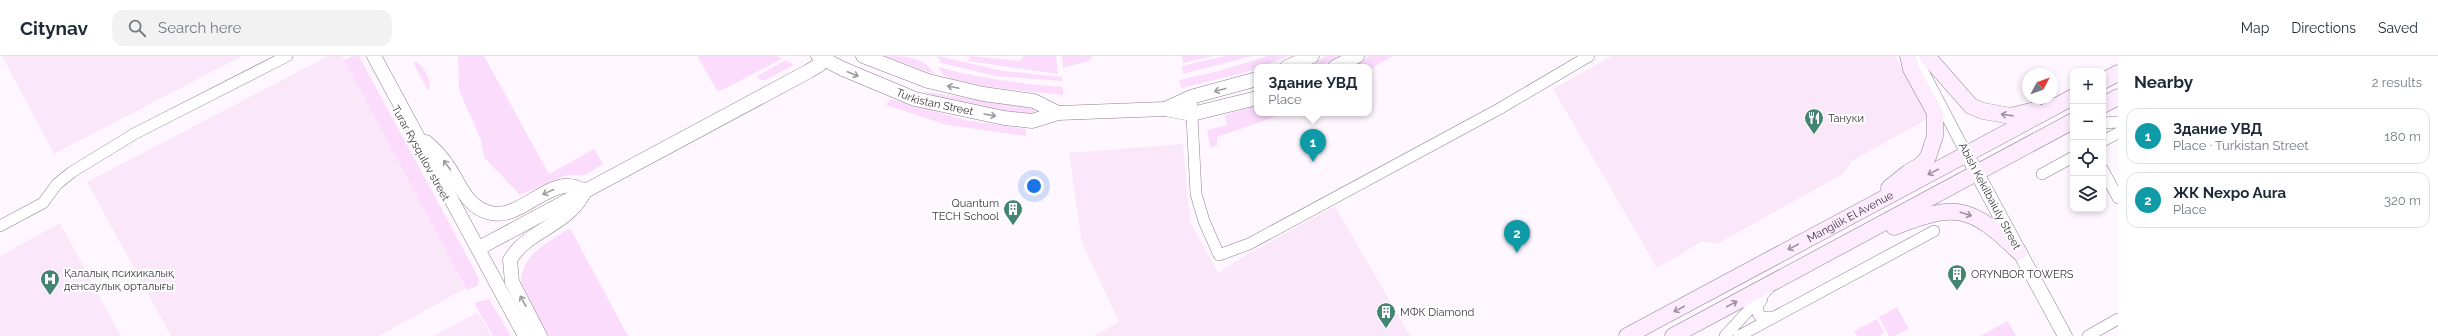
<!DOCTYPE html>
<meta charset="utf-8">
<style>
body{margin:0;font-family:Raleway,sans-serif;background:#f2f2f3;color:#1f2937}
.controls{position:absolute;right:12px;top:12px;display:grid;overflow:hidden;border-radius:8px;box-shadow:0 2px 6px #0003}
.controls button{width:36px;height:36px;display:grid;place-items:center;padding:0;border:0;border-bottom:1px solid #e0e1e3;background:#fff;color:#1f2937;font:20px sans-serif}
.compass{position:absolute;left:2022px;top:12px;width:36px;height:36px;border-radius:50%;background:#fff;box-shadow:0 2px 6px #0003;rotate:49deg}
.you{position:absolute;left:1034px;top:130px;width:14px;height:14px;margin:-10px;border:3px solid #fff;border-radius:50%;background:#1a73e8;box-shadow:0 0 0 6px #1a73e833}
.badge{display:grid;place-items:center;width:26px;height:26px;border-radius:50%;background:#438473;color:#fff;font-size:13px;font-weight:700}
.pin{position:absolute;translate:-50% -33px;filter:drop-shadow(0 1px 2px #0008)}
.pin::after{content:'';position:absolute;top:21px;width:14px;height:12px;background:inherit;clip-path:polygon(0 0,100% 0,50% 100%)}
.popup{position:absolute;left:1254px;top:8px;width:118px;height:52px;box-sizing:border-box;display:grid;place-content:center;border-radius:8px;background:#fff;filter:drop-shadow(0 1px 3px #0005);font-size:13px;white-space:nowrap;color:#747a83}
.popup b{font-size:15px;color:#1f2937}
.popup::after{content:'';position:absolute;left:50%;top:100%;margin-left:-8px;border:8px solid transparent;border-top-color:#fff}
.list{margin:0;padding:0;list-style:none}
h2{display:flex;justify-content:space-between;align-items:center;height:52px;margin:0;padding:0 16px;font-size:17px}
h2 small{font-size:13px;font-weight:400;color:#747a83}
.list li{display:grid;grid-template-columns:26px 1fr auto;gap:12px;align-items:center;box-sizing:border-box;height:56px;margin:0 8px 8px;padding:0 8px;border:1px solid #e0e1e3;border-radius:12px}
.list b{display:block;font-size:15px;white-space:nowrap}
.list p{margin:0;font-size:13px;white-space:nowrap;color:#747a83}
.list em{font-size:13px;font-style:normal;color:#747a83}
.icon{flex:none;width:22px;height:22px;fill:none;stroke:currentColor;stroke-width:2;stroke-linecap:round;stroke-linejoin:round}
.map{position:relative;flex:none;width:2118px;height:280px;overflow:hidden}
header{display:flex;align-items:center;gap:24px;box-sizing:border-box;height:56px;padding:0 20px;background:#fff;border-bottom:1px solid #e0e1e3}
header strong{font-size:19px}
nav{display:flex;gap:22px;margin-inline-start:auto;font-size:14px}
.search{width:280px;height:36px;background:#f2f2f3;display:flex;align-items:center;gap:10px;box-sizing:border-box;padding:0 14px;border-radius:12px;color:#747a83;font-size:15px}
main{display:flex}
aside{flex:1;background:#fff}
.map>svg:first-child{display:block}
.built{fill:#fae7fa}
.green{fill:#fcdcfd}
.lines{fill:none;stroke-linecap:round;stroke-linejoin:round}
.minor-casing{stroke:#8d828d;stroke-width:12}
.tertiary-casing{stroke:#8d828d;stroke-width:15}
.secondary-casing{stroke:#8d828d;stroke-width:17}
.minor{stroke:#fff;stroke-width:11}
.tertiary{stroke:#fff;stroke-width:14}
.secondary{stroke:#fdecfe;stroke-width:16}
.oneway{stroke:#9e9b9e}
.oneway2{stroke:#9c929d}
.labels{text-anchor:middle;stroke-width:4;stroke-linejoin:round;paint-order:stroke}
.street-label{font-size:11px;fill:#3c373c;stroke:#fff}
.poi-label{font-size:11px;fill:#3c373c;stroke:#fff;text-anchor:start}
</style>
<header>
<strong>Citynav</strong>
<div class="search"><svg class="icon" aria-label="search" viewBox="0 0 24 24"><circle cx="10" cy="10" r="6"/><path d="M15 15l6 6"/></svg>Search here</div>
<nav><a>Map</a><a>Directions</a><a>Saved</a></nav>
</header>
<main>
<div class="map">
<svg width="2118" height="280" viewBox="0 0 2118 280">
<rect width="100%" height="100%" fill="#fff7ff"/>
<path class="built" d="M2,0h240l-188,98z
M328,0h14l124,232 -87,48h-208l-84,-154z
M1612,0h283l34,62 -77,43 -9,13 -126,70 -14,-3 -46,27 -104,-179z
M1183,88l7,78 28,51 23,-15 94,-52 75,130h-317l26,-14 -37,-79 -13,-90z
M60,167l61,113h-121v-80z
M478,256l13,24h-58z"/>
<path class="green" d="M352,0h7l115,213 5,11 -2,6 -10,4 -123,-230z
M458,0h26l65,118 45,-25 9,15 -18,11h-18l-47,20 -36,-38 -3,-17 -22,-50z
M697,0h80l5,3 -64,33z
M884,0c22,0 38,0 52,19z
M937,0l66,15 59,6v4l-66,-5 -55,-13z
M970,0l50,5 4,-5h32l2,18 -90,-13z
M1062,0h30l-3,5 -26,7z
M1182,0h31l-30,7z
M1225,0h27l-69,18 -1,-8z
M1267,0h21l-41,16 -66,16 -2,-8 40,-9z
M1326,0h15l-23,11h-11z
M1369,0h24l-24,14v-3h-18z
M786,4l8,5 -29,15h-4l-4,-4z
M413,6h5c6,8 16,19 10,29z
M938,11c41,11 82,17 125,20v8l-75,-8 -37,-8 -8,-4z
M921,35l114,17 -1,7 -76,-12z
M891,43l75,21 60,9v7l-79,-11 -61,-20z
M1257,49v8h29l-69,24v9l-7,2 -3,-18 20,-5 -2,-10z
M570,172l58,108h-80l-27,-54c1,-29 28,-40 49,-54z
M489,243l22,37h-18l-19,-33z
M1897,251l12,22 -15,7h-5l-10,-19z
M1877,263l7,14 -5,3h-22l-3,-5z
M2008,265l8,15h-36z"/>
<g class="lines">
<g class="minor-casing">
<path id="minor" d="M1915,0l52,99
M1191,41l5,97 8,27 15,34 30,-11 250,-135 90,-53
M2103,67l15,-1
M2103,85l15,-8
M2103,114l15,28
M2042,118l31,-17
M0,170l43,-23 14,-19 15,-12 62,-38 153,-78
M1762,243l-4,6v9l3,3h13
M1725,280l43,-47
M1739,280l195,-105
M2088,280l30,-17"/>
</g>
<g class="tertiary-casing">
<g id="tertiary">
<path d="M374,0l151,280"/>
<path id="s1" d="M818,0l25,13 72,30 89,19 28,3 26,-8 107,-4 27,5 65,-16"/>
<path d="M863,0l65,25 55,13 51,7 24,12"/>
<path d="M1287,11l25,-11"/>
<path d="M1335,11l22,-11"/>
<path d="M1165,53l26,-12 66,-18"/>
<path d="M426,86c8,7 16,15 21,23 13,18 19,43 44,48 25,6 49,-24 73,-27 7,-1 15,2 21,5"/>
<path d="M1967,99l98,181"/>
<path d="M479,192l330,-177 10,-6 6,-9"/>
<path d="M540,280l-28,-54 -2,-22c17,-30 56,-33 74,-67"/>
</g>
</g>
<g class="secondary-casing">
<g id="secondary">
<path d="M1927,0l44,50 12,5 28,5 24,-6"/>
<path d="M2103,25l15,-8"/>
<path d="M2103,49l15,-8"/>
<path d="M1889,132l20,-16 12,-7 7,-8 7,-21v-23l-24,-44 -3,-13"/>
<path d="M1894,171c63,-25 77,-21 125,25"/>
<path id="s2" d="M1627,280l446,-239"/>
<path d="M1673,280l400,-215"/>
</g>
</g>
<use href="#minor" class="minor"/>
<use href="#tertiary" class="tertiary"/>
<use href="#secondary" class="secondary"/>
</g>
<defs><path id="oneway-shaft" d="M-6 0H5M1.5-3L5.5 0L1.5 3" fill="none" stroke-width="1.6" stroke-linecap="round" stroke-linejoin="round"/></defs>
<g class="oneway">
<use href="#oneway-shaft" transform="translate(853 18) rotate(23)"/>
<use href="#oneway-shaft" transform="translate(953 31) rotate(-168)"/>
<use href="#oneway-shaft" transform="translate(1220 34) rotate(165)"/>
<use href="#oneway-shaft" transform="translate(990 59) rotate(10)"/>
<use href="#oneway-shaft" transform="translate(447 109) rotate(-126)"/>
<use href="#oneway-shaft" transform="translate(548 136) rotate(155)"/>
<use href="#oneway-shaft" transform="translate(523 245) rotate(-119)"/>
</g>
<g class="oneway2">
<use href="#oneway-shaft" transform="translate(2007 59) rotate(-172)"/>
<use href="#oneway-shaft" transform="translate(1933 116) rotate(152)"/>
<use href="#oneway-shaft" transform="translate(1966 158) rotate(18)"/>
<use href="#oneway-shaft" transform="translate(1793 191) rotate(152)"/>
<use href="#oneway-shaft" transform="translate(1732 248) rotate(-28)"/>
<use href="#oneway-shaft" transform="translate(1679 253) rotate(152)"/>
</g>
<defs>
<g id="restaurant-pin" transform="scale(1)"><path d="M0 17L-7.5 6A9.5 9.5 0 1 1 7.5 6Z" fill="#438473" stroke="#fff"/><path d="M-5-6h1v4h1v-4h1v4h1v-4h1v5L-1.5 .5V6h-2V.5L-5-1ZM5-6V6H3V1.5H1.5Q1.5-4 5-6Z" fill="#fff"/></g>
<g id="building-pin" transform="scale(1)"><path d="M0 17L-7.5 6A9.5 9.5 0 1 1 7.5 6Z" fill="#438473" stroke="#fff"/><path d="M-4-6H4V6H1V3H-1V6H-4ZM-2.5-4.3h1.7v1.8h-1.7ZM.8-4.3h1.7v1.8H.8ZM-2.5-1h1.7V.8h-1.7ZM.8-1h1.7V.8H.8Z" fill="#fff"/></g>
<g id="hospital-pin" transform="scale(1)"><path d="M0 17L-7.5 6A9.5 9.5 0 1 1 7.5 6Z" fill="#438473" stroke="#fff"/><path d="M-5-5h3v3.5h4V-5h3V5h-3V1.5h-4V5h-3Z" fill="#fff"/></g>
</defs>
<g fill-rule="evenodd">
<use href="#restaurant-pin" x="1814" y="62"/>
<use href="#building-pin" x="1013" y="153"/>
<use href="#building-pin" x="1957" y="218"/>
<use href="#hospital-pin" x="50" y="223"/>
<use href="#building-pin" x="1386" y="256"/>
</g>
<g class="labels">
<g class="street-label">
<text dy="4" stroke="none"><textPath href="#s1" startOffset="126">Turkistan Street</textPath></text>
<text transform="translate(421 97) rotate(61)" y="4">Turar Rysqulov street</text>
<text transform="translate(1990 140) rotate(62)" y="4">Abish Kekilbaiuly Street</text>
<text dy="4" stroke="none"><textPath href="#s2" startOffset="253">Mangilik El Avenue</textPath></text>
</g>
<g class="poi-label">
<text x="1828" y="66">Тануки</text>
<text x="999" y="151" text-anchor="end">Quantum<tspan x="999" dy="13">TECH School</tspan></text>
<text x="64" y="221">Қалалық психикалық<tspan x="64" dy="13">денсаулық орталығы</tspan></text>
<text x="1971" y="222">ORYNBOR TOWERS</text>
<text x="1400" y="260">МФК Diamond</text>
</g>
</g>
</svg>
<div class="controls">
<button>+</button>
<button>−</button>
<button><svg class="icon" aria-label="locate" viewBox="0 0 24 24"><circle cx="12" cy="12" r="6"/><path d="M12 2v4M12 18v4M2 12h4M18 12h4"/></svg></button>
<button><svg class="icon" aria-label="layers" viewBox="0 0 24 24"><path d="M12 4l9 5-9 5-9-5zM3 14l9 5 9-5"/></svg></button>
</div>
<svg class="compass" viewBox="-18 -18 36 36"><path d="M0-13l5 13h-10z" fill="#e53935"/><path d="M0 13l5-13h-10z" fill="#747a83"/></svg>
<div class="you"></div>
<div class="pin badge" style="left:1313px;top:106px;background:#0f9aa8">1</div>
<div class="popup"><b>Здание УВД</b>Place</div>
<div class="pin badge" style="left:1517px;top:197px;background:#0f9aa8">2</div>
</div>
<aside>
<h2>Nearby<small>2 results</small></h2>
<ul class="list">
<li><span class="badge" style="background:#0f9aa8">1</span><div><b>Здание УВД</b><p>Place · Turkistan Street</p></div><em>180 m</em></li>
<li><span class="badge" style="background:#0f9aa8">2</span><div><b>ЖК Nexpo Aura</b><p>Place</p></div><em>320 m</em></li>
</ul>
</aside>
</main>
